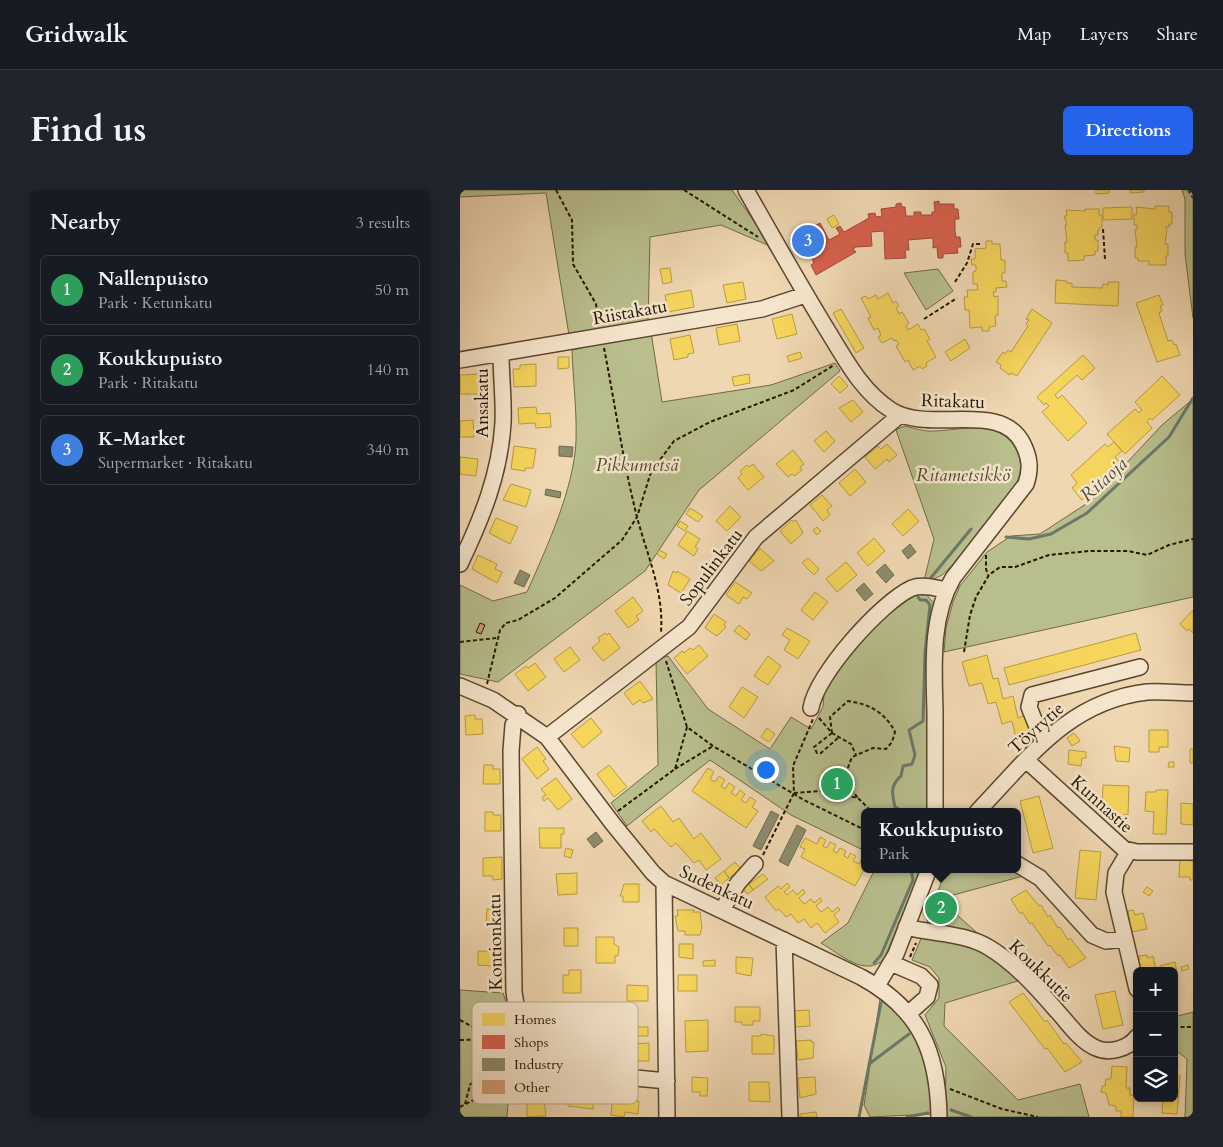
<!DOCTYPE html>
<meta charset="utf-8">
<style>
body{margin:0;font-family:Cardo,serif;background:#20242c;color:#f1f3f6}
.controls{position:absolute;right:15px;bottom:15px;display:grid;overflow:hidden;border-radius:8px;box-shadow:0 2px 8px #0003}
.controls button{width:45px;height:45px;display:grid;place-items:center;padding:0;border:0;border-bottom:1px solid #363941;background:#171b24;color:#f1f3f6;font:25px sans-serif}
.you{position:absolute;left:305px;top:579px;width:18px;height:18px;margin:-12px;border:4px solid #fff;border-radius:50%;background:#1a73e8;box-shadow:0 0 0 8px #1a73e833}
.badge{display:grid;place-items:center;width:32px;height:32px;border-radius:50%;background:#2563eb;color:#fff;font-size:16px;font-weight:700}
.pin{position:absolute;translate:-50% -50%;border:2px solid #fff;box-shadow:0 1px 5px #0006}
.popup{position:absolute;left:401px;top:618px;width:160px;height:65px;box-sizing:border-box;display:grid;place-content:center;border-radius:8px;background:#171b24;filter:drop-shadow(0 1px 4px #0005);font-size:16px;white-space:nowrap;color:#9ea1a6}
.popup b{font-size:19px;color:#f1f3f6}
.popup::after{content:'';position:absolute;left:50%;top:100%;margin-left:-10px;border:10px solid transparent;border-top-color:#171b24}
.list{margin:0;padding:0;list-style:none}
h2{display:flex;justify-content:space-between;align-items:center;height:65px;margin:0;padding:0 20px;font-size:21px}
h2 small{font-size:16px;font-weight:400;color:#9ea1a6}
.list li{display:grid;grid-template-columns:32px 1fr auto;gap:15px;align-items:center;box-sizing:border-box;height:70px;margin:0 10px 10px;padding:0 10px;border:1px solid #363941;border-radius:8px}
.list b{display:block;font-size:19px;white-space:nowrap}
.list p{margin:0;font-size:16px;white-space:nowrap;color:#9ea1a6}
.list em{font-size:16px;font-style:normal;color:#9ea1a6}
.icon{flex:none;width:28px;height:28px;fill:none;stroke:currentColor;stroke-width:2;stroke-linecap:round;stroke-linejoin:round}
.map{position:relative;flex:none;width:733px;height:927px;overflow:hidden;border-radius:8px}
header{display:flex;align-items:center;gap:30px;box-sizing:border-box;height:70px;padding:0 25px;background:#171b24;border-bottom:1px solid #363941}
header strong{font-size:24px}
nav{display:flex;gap:28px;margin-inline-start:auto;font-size:18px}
.intro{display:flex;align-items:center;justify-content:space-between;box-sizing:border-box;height:120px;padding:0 30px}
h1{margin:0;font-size:35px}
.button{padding:12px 22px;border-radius:8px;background:#2563eb;color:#fff;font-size:18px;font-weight:700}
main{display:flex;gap:30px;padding:0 30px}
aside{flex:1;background:#171b24;border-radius:8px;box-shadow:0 2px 8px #0003}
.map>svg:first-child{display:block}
.green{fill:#b8be8c;stroke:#6e6a48}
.homes{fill:#f6d55c;stroke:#b79c41}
.shops{fill:#d6604d;stroke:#a14a37}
.industry{fill:#8c8c6e;stroke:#6d694e}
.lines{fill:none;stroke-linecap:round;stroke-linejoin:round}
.stream{stroke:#6b7869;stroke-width:3}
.building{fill:#d59d73;stroke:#251603}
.minor-casing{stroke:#58462e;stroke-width:18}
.path{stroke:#251603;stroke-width:2;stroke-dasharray:4 2.5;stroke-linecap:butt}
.minor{stroke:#f5e5cc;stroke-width:15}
.labels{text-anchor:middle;stroke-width:5;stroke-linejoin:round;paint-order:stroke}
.street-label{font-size:18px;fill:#251603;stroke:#f5e5cc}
.park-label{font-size:18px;font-style:italic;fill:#51482c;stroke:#f5e5cc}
.water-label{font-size:19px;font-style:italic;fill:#4e4f3e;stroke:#f5e5cc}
.key{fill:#f5e5cc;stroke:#b7a790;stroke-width:1}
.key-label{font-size:14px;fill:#251603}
</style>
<header>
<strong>Gridwalk</strong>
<nav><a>Map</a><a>Layers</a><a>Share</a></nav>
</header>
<div class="intro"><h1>Find us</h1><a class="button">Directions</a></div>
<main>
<aside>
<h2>Nearby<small>3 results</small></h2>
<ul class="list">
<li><span class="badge" style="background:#2e9e5b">1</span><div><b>Nallenpuisto</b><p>Park · Ketunkatu</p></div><em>50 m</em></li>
<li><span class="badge" style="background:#2e9e5b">2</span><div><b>Koukkupuisto</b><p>Park · Ritakatu</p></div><em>140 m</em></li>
<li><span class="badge" style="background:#3f7fe0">3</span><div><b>K-Market</b><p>Supermarket · Ritakatu</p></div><em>340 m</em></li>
</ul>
</aside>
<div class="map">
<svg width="733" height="927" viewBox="0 0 733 927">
<rect width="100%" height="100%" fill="#efd7b1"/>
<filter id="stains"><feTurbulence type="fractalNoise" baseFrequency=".004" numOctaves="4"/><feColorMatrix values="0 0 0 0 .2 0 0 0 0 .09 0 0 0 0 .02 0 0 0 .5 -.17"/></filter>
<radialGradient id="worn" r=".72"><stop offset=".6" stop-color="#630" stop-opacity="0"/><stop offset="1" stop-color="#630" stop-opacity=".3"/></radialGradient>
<path class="green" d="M0,0h272l40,57 -51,-22 -71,12 -2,86 -79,12 -23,-142 -86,4z
M722,0h11v128l-8,-64v-55z
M478,79l15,22 -27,19 -22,-37z
M191,142l11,70 109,-17 64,-22 5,8 -141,119 -54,81 -147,111 -38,-8v-89l33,16 34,-9c19,-43 47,-103 49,-151 1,-30 -3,-61 -4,-91z
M733,209v198l-249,55 2,-24 7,-26 7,-16 27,-34 24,-16 29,-2 52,-34 70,-75z
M444,236c10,2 21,6 31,5 28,-1 64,-13 81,18 6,12 6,21 1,33 -21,27 -50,71 -75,93 -5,3 -13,6 -18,6l10,-42 -38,-109z
M454,403l12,1 9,11 -7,207h-63v39l-74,-36 -81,-55 -83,66 -16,-23 47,-38 -2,-105 12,-4 40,53 62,40 21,-32 20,12 12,-22 1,-13 15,-28 38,-45z
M415,679h46l-37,90c-19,19 -44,-5 -63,-16l27,-20z
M486,679h69l8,7 -84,23 44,39 -57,-13z
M462,746l58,12 41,32 -76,23 -1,23 74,74 62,-16 9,33h-144l1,-50 -21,-52 14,-17v-20l-9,-11 -18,-7z
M0,800l43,3 29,88 -22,-2 -3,38h-47z
M420,809c26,16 46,54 51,84 1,10 1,21 1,31l-62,3 -6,-12z
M733,822v105h-8l2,-58 -13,-10v-32z"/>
<path class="homes" d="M636,0h13v3l-13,1z
M670,0h14v2l-14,1z
M695,16h14v6h3v12h-3v3h-4l2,2 -2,15h3v12h-2v9h-17v-4h-11v-3h-3v-11h2l-2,-17h2v-5h-3v-11h3l-1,-7 19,2z
M672,17v12l-29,1v-12z
M625,19h14v6h3v12l-4,3v5h-3v5h3v11h-3v4l-11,1v4l-16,1v-8h-3v-11h2l-2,-17h2l-3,-9h3l-1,-6 19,1z
M374,25l5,9 -7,4 -5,-9z
M526,51h6v3h8l1,16h4v13h-3v8h4l1,6 -11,1v4h-3l1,5 4,-1v19l-3,1 1,10 -7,1v4h-7v-4l-12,1 -1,-18h-4l-1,-13h4l-1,-7h11l-1,-6h-4v-12l3,-1v-6h-4l-1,-6h4v-10l11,-1z
M210,78l2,14 -9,2 -3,-15z
M596,90l11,1v2h5v4l30,1 1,-4 5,1v-3h11l-1,24 -63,-3z
M283,92l3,17 -19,4 -4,-18z
M231,100l3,17 -26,5 -3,-17z
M428,103l5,10 3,-2 3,5 -3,2 3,6 3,-2 7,11 -3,2 2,5 10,-6 3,6 3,-1 6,10 -3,2 9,16 -10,6 1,3 -5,3 -2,-3 -7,4 -5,-10 -3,2 -9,-16 3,-2 -3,-4 -2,1 -2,-3 -10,5 -4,-6 3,-2 -3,-7 -4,2 -6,-12 3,-1 -10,-19 5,-2 2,3 8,-4 2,4z
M699,105l4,10 -3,1 2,5 -3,2 9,28 4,-1 2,5 2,-1 4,11 -23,7 -21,-59z
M381,119l23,39 -8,5 -23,-40z
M572,119l20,14 -35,53 -6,-3 -1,2 -10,-7 1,-3 -5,-3 7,-10 2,2 3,-4 3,2 17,-26 -2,-2 3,-4 -3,-1z
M332,124l5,20 -20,5 -5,-20z
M277,134l3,17 -21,4 -3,-17z
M230,145l4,18 -6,1v3l-14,3 -4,-21z
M505,149l5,9 -19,13 -6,-9z
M340,162l2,6 -13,4 -2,-6z
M623,165l12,13 -13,12 -5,-5 -22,20 3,4 4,-4 25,28 -19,18 -26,-29 7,-6 -3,-3 -2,2 -7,-8z
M98,167h11v11l-11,1z
M76,174v22l-22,1 -1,-18h7v-4z
M22,184v20h-22v-19z
M289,184l1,9 -16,3 -2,-9z
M379,186l9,10 -8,7 -9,-9z
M702,186l18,19 -28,25 -2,-2 -3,4 5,6 -27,26 -18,-20 28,-25 4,4 3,-3 -7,-8z
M393,210l10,12 -12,10 -12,-14z
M76,217l1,7 13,-1 1,14 -15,1 -1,-5 -16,1 -1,-16z
M13,230l1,17h-14v-16z
M366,241l9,10 -11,11 -10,-11z
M654,252l8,9 -7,6 7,7 -40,36 -10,-12 5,-5 -6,-8 34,-31 3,3z
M427,254l10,11 -8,7 -2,-3 -12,10 -10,-12 13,-11 3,3z
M54,256l22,3 -3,19h-8v3l-14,-2z
M333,260l11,14 -4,3 2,3 -8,6 -2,-2 -4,3 -12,-13z
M0,267l18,2 -2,17 -16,-2z
M293,274l11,13 -16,13 -10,-12 4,-4 -2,-3 7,-6 2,2z
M395,279l11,13 -16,14 -11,-13z
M51,294l20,6 -5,17 -23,-7z
M362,305l10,11 -5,4 3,5 -7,6 -13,-16z
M270,316l11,11 -14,14 -11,-10z
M230,318l13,8 -5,6 -12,-8z
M448,319l11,12 -16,15 -11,-12z
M36,328l22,9 -8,17 -21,-11z
M332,330l1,2 3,-2 7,13 -12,11 -11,-13z
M220,331l8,5 -3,5 -8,-5z
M357,337l4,4 -4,4 -4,-5z
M227,341l13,8 -5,8 3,2 -4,7 -16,-11z
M414,348l11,13 -17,15 -11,-13z
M300,358l14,13 -13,10 -12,-10z
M199,360l8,4 -3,5 -7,-5z
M18,365l19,9 -2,5 7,3 -5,11 -25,-14z
M348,368l11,11 -5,6 -12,-12z
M386,372l11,13 -20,17 -11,-13z
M213,381l3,2 1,-2 13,8 -9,14 -13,-8z
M275,392l17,11 -5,6 -4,-2 -4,7 -13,-9z
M355,402l13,10 -15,18 -12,-10z
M173,407l10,14 -7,5 3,4 -11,8 -13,-17z
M733,420v23l-4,-4 -2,2 -7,-7z
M254,424l12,8 -2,3 2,2 -9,9 -12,-8z
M279,435l11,9 -4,6 -12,-9z
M327,438l23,13 -12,18 -14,-9 6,-10 -8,-5z
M145,443l2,2 2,-2 11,15 -17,13 -11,-13 8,-7 -2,-3z
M676,443l5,17 -132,35 -5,-17z
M239,455l9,11 -21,18 -13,-16 8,-7 2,2 6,-5 3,2z
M110,457l10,13 -16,12 -10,-13z
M527,465l6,24 5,-1 5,21 10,-3 5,22 9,-3 6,23 -16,4 -5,-21 -10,3 -6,-22 -8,2 -6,-21 -13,3 -7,-24z
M308,466l13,10 -13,19 -14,-9z
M75,473l11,14 -18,14 -13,-17 11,-8 2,2z
M180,491l13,18 -10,4 -3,-3 -7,5 -9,-12z
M282,497l16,10 -14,21 -15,-11z
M15,525v4h7l1,15 -17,1 -1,-19z
M131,528l11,14 -19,16 -12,-14z
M307,538l8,6 -6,8 -8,-5z
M689,540h19v17h-9v5h-10z
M614,543l6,8 -8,5 -5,-8z
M654,556l16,2 -1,14 -13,-1z
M77,557l9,12 -3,2 6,8 -12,10 -15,-20z
M730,559h3v14h-3z
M609,560l17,2v6h-4l-1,8 -13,-2z
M709,572h5v5h-6z
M24,575h9v4h7v15h-17z
M149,575l18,22 -13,10 -17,-23z
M248,578l6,4 -4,7 5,3 4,-6 6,4 -4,6 4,3 4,-6 6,4 -4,6 5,3 4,-6 5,4 -4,6 5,3 4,-6 6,4 -4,6 6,4 -12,17 -54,-37z
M96,588l16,21 -14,11 -10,-12 -4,3 -2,-4 4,-2 -5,-6z
M643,595l26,1 -1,29 -26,-1z
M696,600h12l-2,44h-13l1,-22 -9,-1 1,-19h10z
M579,606l14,52 -20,5 -13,-52z
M721,613l12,1v21l-12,-1z
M201,616l12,16 6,-4 15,21 7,-6 20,26 -15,11 -7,-10 -5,3 -18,-20 -5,4 -17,-18 -3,3 -9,-11z
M25,622h8v3h8v16h-16z
M79,638h25v6h-3v14h-21z
M360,647l6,3 -3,6 4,2 3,-6 6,3 -3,6 4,2 3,-5 6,3 -2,5 4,2 2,-5 6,3 -3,5 6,3 3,-6 3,2v8l-10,18 -54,-29 4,-8 -5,-2 5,-9 12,6z
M106,658l7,2 -2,8 -7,-2z
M620,660l21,2 -5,48 -21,-2z
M42,667v22l-9,1v-4h-10v-18z
M720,670l13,1v19h-3v-3h-11z
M275,672l6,7 -12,9 -5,-7z
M264,681l5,7 -8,7 -6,-7z
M117,683v21l-19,1 -2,-21z
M303,684l5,5 -15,11 -4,-6z
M327,693l3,4 -6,5 3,3 6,-5 4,5 6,-6 2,4 -6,5 5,6 7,-5 3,4 6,-5 2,3 -6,5 5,6 7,-5 4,5 6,-5 2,3 -6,5 5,7 -14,11 -8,-10 -6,5 -7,-9 -6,4 -7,-9 -5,3 -7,-8 -3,2 -11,-14 13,-11 3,3z
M164,694h15v18h-16v-6h-3z
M289,694l4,6 -6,4 -4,-6z
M687,697l6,4 -4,5 -6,-4z
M566,700l13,16 2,-1 7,12 2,-2 8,13 2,-1 8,13 2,-2 16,20 -17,10 -9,-13 -2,1 -8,-11 -2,1 -16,-23 -2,1 -8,-12 -2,2 -9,-15z
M27,719l16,1 -1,15h-16z
M217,720h17l-1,2h7l2,15 -2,8h-15v-4h-7l-3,-15h3z
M673,720l2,5 8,-2 4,16 -16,3 -3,-21z
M104,738h14v18h-14z
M136,747h18v7l5,3 -1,9h-3v7h-19z
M219,754h14v15l-14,-2z
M18,761l26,1v15l-26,-2z
M687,765l1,3 5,-2 3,15h-16l-3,-11h3l-1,-4z
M276,767l17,1 -2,18 -15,-3z
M255,770v6h-12v-5z
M715,772l2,11 -15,-2 -2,-5z
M728,775l1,4 -7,2 -1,-4z
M109,780h12v23h-18v-18h6z
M218,785h19v16h-19z
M46,787v9l-5,1v-9z
M167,795l21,1v15h-21z
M655,801l8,34 -20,4 -8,-34z
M563,803l22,29 2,-2 17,24 2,-1 16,19 -17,10 -18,-24 -2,1 -36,-47z
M275,817h25v14h-7v4h-11v-3h-7z
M349,820l1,16 -15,1 -1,-16z
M248,830v31l-22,1 -1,-31z
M105,834h15l1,19h-8v-3h-8z
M174,837h14v9h-15z
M301,844l13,2v18h-22v-18h9z
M351,850v2h3l-1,16 -15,2 -2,-19z
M189,853v18h-17v-7h-4v-10z
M714,873l4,1 -1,12h3l-3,38 -15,-1 1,-15h11z
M652,876l15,1 -1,21h4v7h4l-1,22h-12v-6h-5v-5l-7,-1 -3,-12 -5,-1 1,-6h3l1,-7h5z
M232,887l16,1 -1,18h-7v-4h-8z
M355,887l1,17 -16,4 -2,-20z
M289,892h20l1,20 -21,-1z
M119,897l14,1 2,2 -2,19 -25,-3 1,-18 9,1z
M154,897l9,1v6l-10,-1z
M67,910h17l2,16 -19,1z
M163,910l16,1 -1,13 -13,-2 -1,5 -13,-2 1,-12 10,1z
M356,922l1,5h-17v-3z"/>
<path class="shops" d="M479,11v3h15v5h4l1,10h-4v12l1,6h4l1,10h-4l1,6 -15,1v4h-5l-1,-11 -4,1v-10l-25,2 1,10h-4l1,8 -21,1 -1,-28 -13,1 1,14 -16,1 -3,2 3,3 -40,23 -5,-10 3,-2 -5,-10 -4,2 -10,-18 25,-14 9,17 11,-6 -4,-6 4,-2 4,6 25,-14 -1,-4 7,-1 1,4 6,-1 -1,-7 15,-2v-3l5,-1 1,4h3l1,9h8v-4h7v3h11v-3h3l-1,-10z"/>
<path class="industry" d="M99,256l14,1 -1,10 -13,-1z
M86,299l15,3 -1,6 -15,-3z
M450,354l6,8 -8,7 -6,-8z
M425,374l9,11 -8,8 -10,-11z
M60,380l10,5 -6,12 -10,-4z
M404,393l9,11 -8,7 -9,-11z
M311,621l8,4 -18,35 -8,-4z
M337,635l9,5 -18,36 -9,-5z
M136,642l7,9 -9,7 -7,-9z"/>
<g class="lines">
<path class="stream" d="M546,347l23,2 22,-5 36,-21 82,-76 24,-39
M469,390l42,-51
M444,622l-9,-5c-3,-13 -5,-22 6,-31l2,-10 9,-2 3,-9 -6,-25 14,-9 2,-68 5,-48 -4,-5h-6l-2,-3
M414,773l7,-8 32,-75 -2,-11
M409,874l40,-30
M491,920l20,7
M399,927l22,-114
M447,927l21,-4"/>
</g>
<path class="building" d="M20,433l5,2 -4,9 -5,-2z"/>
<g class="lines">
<g class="minor-casing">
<path id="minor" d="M286,0c26,46 52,92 80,138 18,29 35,63 65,82 39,25 110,-11 132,34 7,14 8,25 3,40l-73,94c-23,40 -19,90 -18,134 0,33 0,67 0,100
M0,170l302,-51 43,-14
M0,374c22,-46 40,-90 43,-141 1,-23 -2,-47 -2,-69
M0,496l33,14 54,37 66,87 40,49 11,10 197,94c59,32 77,75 78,140
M351,518c5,-33 70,-106 101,-120 10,-4 24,0 34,2
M58,524l-5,11 -2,26 3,241c3,25 12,56 27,77l126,12
M87,547l142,-110 67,-90 144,-122
M583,552l-14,-35 3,-12 108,-28
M566,570l98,89 13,3h56
M517,622c51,-53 91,-111 170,-120 15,-1 31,1 46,1
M669,661l-13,22 -2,19 23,97
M557,674l23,14 52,57 14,6 19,-2
M204,693l3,234
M262,720l16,-27 17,-19
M446,737c27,7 58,6 82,20 27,16 49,41 69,64 12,13 23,30 39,37 13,6 32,1 41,-11
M324,750l6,177
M431,773l30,13 9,9 -3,12 -18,16
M417,796l19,-32 33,-85"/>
</g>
<path class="path" d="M96,0l16,30 1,44 23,40 3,20
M224,0l74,47
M728,0l5,8
M643,39l2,30
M495,92l12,-19 6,-19h7
M464,129l33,-21
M144,158c11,56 19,114 33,169 10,38 27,75 24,115
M526,365v14l2,6
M0,452l36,-4
M504,462l6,-37 6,-18 13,-22 11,-8h15l34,-12 40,-4h39l19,4 22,-10 24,-6
M206,471l21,66 26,19 91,54 61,30
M27,494l13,-54 6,-7 12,-3 37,-22 67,-58 15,-23 14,-45 23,-31 36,-19 84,-32 40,-25
M359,528l13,15 19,11 5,11
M372,543l-2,-16 18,-16c21,3 37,11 47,31l-3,10 -6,7 -13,-1 -21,9c-8,20 -8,24 6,41
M372,543l-18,14 3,6h4l18,-16
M215,579l38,-23
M334,603l26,-2 38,7 14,14
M158,621l57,-42 12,-42
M303,665l31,-62 -1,-27 20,-47
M450,767l6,-14
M0,830l35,19 17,-1
M714,837h19
M0,850l33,-1
M490,899l52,20 36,8
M21,906l9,-34 13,-23
M5,914l5,-19 3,-3 11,1
M0,917l25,-13 22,-21 21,-2"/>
<use href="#minor" class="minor"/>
</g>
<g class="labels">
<g class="street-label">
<text transform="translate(170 122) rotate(-10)" y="6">Riistakatu</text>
<text transform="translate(493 211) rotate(2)" y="6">Ritakatu</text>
<text transform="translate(22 213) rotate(-90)" y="6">Ansakatu</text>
<text transform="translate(251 377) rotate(-53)" y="6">Sopulinkatu</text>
<text transform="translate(576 538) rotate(-42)" y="6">Töyrytie</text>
<text transform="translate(642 614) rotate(42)" y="6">Kunnastie</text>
<text transform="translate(257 697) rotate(25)" y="6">Sudenkatu</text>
<text transform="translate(35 752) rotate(-91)" y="6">Kontionkatu</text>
<text transform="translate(581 781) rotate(44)" y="6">Koukkutie</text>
</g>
<g class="park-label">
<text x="177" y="281">Pikkumetsä</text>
<text x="503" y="291">Ritametsikkö</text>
</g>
<g class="water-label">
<text transform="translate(643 289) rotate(-42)" y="7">Ritaoja</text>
</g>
</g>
<rect x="12" y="812" width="166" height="102" rx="8" class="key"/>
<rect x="22" y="823" width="23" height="13" fill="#f6d55c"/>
<rect x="22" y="845" width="23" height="14" fill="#d6604d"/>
<rect x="22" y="868" width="23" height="13" fill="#8c8c6e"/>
<rect x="22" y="890" width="23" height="14" fill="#d59d73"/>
<g class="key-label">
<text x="54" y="834">Homes</text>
<text x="54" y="857">Shops</text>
<text x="54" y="879">Industry</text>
<text x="54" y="902">Other</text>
</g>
<rect width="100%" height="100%" filter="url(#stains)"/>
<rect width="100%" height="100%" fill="url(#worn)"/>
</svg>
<div class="controls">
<button>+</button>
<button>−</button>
<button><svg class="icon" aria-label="layers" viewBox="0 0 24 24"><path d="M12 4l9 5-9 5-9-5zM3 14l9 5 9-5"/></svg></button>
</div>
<div class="you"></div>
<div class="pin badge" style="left:377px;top:594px;background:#2e9e5b">1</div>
<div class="pin badge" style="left:481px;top:718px;background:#2e9e5b">2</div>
<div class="popup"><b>Koukkupuisto</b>Park</div>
<div class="pin badge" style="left:348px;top:51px;background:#3f7fe0">3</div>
</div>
</main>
